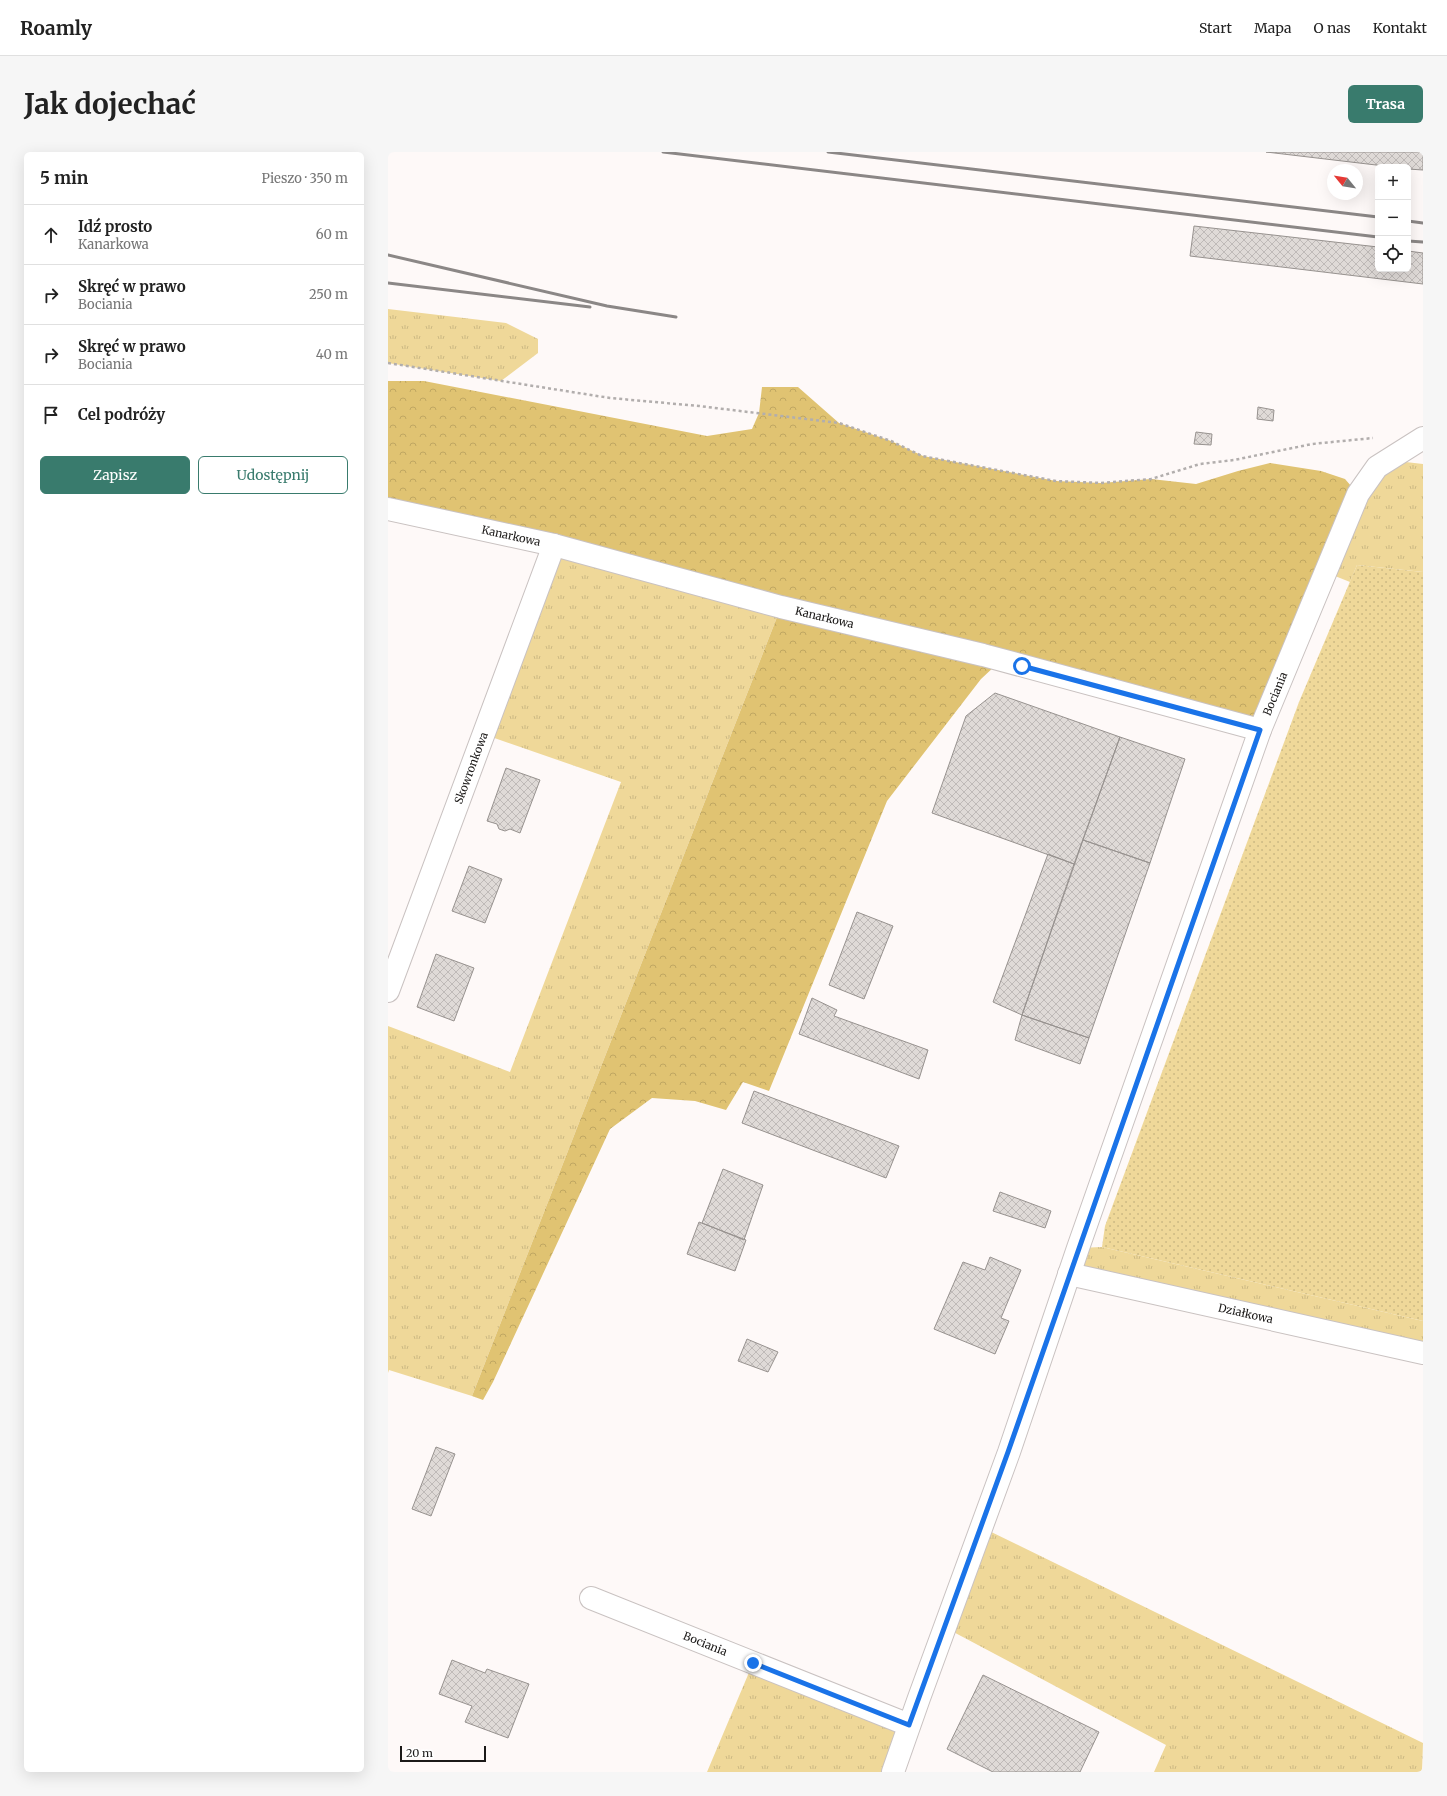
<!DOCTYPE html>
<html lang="pl">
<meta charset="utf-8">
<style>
body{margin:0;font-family:Merriweather,serif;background:#f6f6f6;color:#222}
.controls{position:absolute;right:12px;top:12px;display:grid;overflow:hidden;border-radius:6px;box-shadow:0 4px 16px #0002}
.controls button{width:36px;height:36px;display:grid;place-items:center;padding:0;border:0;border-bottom:1px solid #e0e0e0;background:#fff;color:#222;font:20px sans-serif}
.compass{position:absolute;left:939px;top:12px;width:36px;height:36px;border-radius:50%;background:#fff;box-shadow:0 4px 16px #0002;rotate:300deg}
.scale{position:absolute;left:12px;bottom:10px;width:86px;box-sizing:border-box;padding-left:4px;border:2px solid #1b1918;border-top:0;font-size:11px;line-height:14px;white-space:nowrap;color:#1b1918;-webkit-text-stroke:3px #fff;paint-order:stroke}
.stop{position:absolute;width:12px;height:12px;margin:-9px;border:3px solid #1a73e8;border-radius:50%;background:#fff}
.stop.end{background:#1a73e8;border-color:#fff;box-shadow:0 1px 4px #0008}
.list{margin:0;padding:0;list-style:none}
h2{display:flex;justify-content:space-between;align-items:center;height:52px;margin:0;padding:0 16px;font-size:17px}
h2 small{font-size:13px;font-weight:400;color:#767676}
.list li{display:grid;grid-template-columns:26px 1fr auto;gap:12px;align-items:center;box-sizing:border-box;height:60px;padding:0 16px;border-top:1px solid #e0e0e0}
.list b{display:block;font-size:15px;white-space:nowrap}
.list p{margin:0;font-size:13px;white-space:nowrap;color:#767676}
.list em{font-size:13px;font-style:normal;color:#767676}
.actions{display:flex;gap:8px;padding:12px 16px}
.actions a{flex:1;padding:9px 0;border:1px solid #397b6d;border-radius:6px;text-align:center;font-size:14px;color:#397b6d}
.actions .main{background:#397b6d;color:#fff}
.icon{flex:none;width:22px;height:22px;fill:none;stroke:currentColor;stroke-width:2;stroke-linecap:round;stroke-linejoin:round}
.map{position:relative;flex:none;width:1035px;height:1620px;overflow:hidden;border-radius:6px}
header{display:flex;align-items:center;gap:24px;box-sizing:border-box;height:56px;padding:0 20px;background:#fff;border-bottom:1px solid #e0e0e0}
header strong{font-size:19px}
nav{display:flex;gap:22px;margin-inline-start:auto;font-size:14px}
.intro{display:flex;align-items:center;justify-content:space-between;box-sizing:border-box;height:96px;padding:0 24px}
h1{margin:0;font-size:28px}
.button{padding:10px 18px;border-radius:6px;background:#397b6d;color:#fff;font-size:14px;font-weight:700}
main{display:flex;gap:24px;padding:0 24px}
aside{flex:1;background:#fff;border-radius:6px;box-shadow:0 4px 16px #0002}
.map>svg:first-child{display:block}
.grass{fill:url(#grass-tufts)}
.forest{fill:url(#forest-crowns)}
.park{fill:url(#park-dots)}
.building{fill:url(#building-cross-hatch);stroke:#97928f}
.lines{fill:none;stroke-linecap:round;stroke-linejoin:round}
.minor-casing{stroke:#c9c2c1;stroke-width:24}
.path{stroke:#b2aead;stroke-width:2.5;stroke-dasharray:3 3;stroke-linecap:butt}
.minor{stroke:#fff;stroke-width:22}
.rail{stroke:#8b8786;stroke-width:3}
.route{stroke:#1a73e8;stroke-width:5}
.labels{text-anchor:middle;stroke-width:4;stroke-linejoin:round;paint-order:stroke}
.street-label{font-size:11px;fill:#1b1918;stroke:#fff}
</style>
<header>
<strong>Roamly</strong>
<nav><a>Start</a><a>Mapa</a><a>O nas</a><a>Kontakt</a></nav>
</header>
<div class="intro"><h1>Jak dojechać</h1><a class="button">Trasa</a></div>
<main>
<aside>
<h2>5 min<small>Pieszo · 350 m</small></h2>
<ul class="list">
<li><svg class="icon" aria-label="ahead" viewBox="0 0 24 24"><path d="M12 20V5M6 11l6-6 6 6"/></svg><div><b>Idź prosto</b><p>Kanarkowa</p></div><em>60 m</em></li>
<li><svg class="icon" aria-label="right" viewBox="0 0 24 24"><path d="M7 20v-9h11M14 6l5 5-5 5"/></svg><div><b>Skręć w prawo</b><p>Bociania</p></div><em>250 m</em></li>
<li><svg class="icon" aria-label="right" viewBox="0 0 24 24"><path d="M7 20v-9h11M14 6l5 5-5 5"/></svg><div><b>Skręć w prawo</b><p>Bociania</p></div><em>40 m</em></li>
<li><svg class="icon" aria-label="arrive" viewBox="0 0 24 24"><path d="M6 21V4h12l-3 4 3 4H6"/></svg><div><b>Cel podróży</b></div></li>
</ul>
<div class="actions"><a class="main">Zapisz</a><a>Udostępnij</a></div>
</aside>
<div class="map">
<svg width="1035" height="1620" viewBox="0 0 1035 1620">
<defs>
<pattern id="grass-tufts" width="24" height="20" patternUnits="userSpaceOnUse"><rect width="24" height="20" fill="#efd899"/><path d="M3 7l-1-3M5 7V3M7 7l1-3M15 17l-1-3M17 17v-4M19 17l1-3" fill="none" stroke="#ccb983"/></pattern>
<pattern id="forest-crowns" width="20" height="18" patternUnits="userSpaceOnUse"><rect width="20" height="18" fill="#e0c372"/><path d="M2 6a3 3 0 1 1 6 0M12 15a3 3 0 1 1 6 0" fill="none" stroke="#c0a762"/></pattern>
<pattern id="park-dots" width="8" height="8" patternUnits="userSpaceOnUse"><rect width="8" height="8" fill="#efd899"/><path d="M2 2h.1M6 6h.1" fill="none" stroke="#ccb983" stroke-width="1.8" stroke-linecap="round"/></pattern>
<pattern id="building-cross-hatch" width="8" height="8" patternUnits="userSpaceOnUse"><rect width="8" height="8" fill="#dfdad7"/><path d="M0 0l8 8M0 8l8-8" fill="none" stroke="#bfbab8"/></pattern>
</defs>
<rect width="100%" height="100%" fill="#fef9f8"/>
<path class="grass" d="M0,157l118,14 32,16v14l-37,28 -113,-18z
M1009,309l26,3v108l-66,-7 -7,17 -25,-10 33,-78z
M166,393l227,62 -309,789 -83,-26 -1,3v-347l122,46 111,-290 -138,-48z
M714,1095l321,74v32l-354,-79 9,-26z
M593,1375l442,216 -1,29h-268l12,-27 -222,-118z
M365,1511l156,62 -16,47h-186z"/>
<path class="forest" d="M0,229h36l283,55 45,-7 7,-16 3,-26h36l41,36 52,18 32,15 133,25 45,2 50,-4 45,5 42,-13 32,-8 51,8 24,8 13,15 -98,236 -250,-78 -29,27 -94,122 -118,290 -26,-9 -17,28 -31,-9 -43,-3 -42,31 -117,253 -10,18 -11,-4 309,-789 -393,-98z"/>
<path class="park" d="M969,413l66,7v749l-321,-74 3,-21 194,-524z"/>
<path class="building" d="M878,0h157v18l-15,-1v-2h-15z
M806,74l184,21v22h30v-18l15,2v31l-233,-28z
M870,255l16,3 -1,11 -16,-2z
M808,280l16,2 -1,11 -17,-1z
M607,541l125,44 -46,127 -142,-51 34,-97z
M732,585l65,22 -35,104 -67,-23z
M118,616l34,12 -20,53 -10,-4 -5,2 -6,-2 -2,-5 -10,-3z
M695,688l67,23 -61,175 -67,-23z
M660,702l26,10 -52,151 -29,-13z
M81,714l33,13 -17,44 -33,-12z
M469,760l36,14 -29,73 -35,-14z
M48,802l38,14 -20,53 -37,-14z
M424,846l25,12 -3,6 94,34 -9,29 -120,-45z
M634,863l67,23 -9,26 -65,-24z
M366,939l145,55 -13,32 -144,-55z
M335,1017l40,16 -19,55 -42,-17z
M612,1040l51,19 -6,17 -52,-17z
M311,1070l47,18 -11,31 -48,-17z
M602,1105l31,13 -20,48 8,3 -14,33 -61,-25 29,-67 22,8z
M359,1187l31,13 -10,20 -30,-11z
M48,1295l19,7 -24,62 -19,-7z
M64,1508l33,13 2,-4 42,15 -21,54 -43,-16 7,-16 -33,-12z
M595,1523l116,57 -19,40h-87l-46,-23z"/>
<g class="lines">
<g class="minor-casing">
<g id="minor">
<path id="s1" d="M0,357l166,36 227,62 202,48 277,75"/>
<path id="s2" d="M0,839l166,-446"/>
<path id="s3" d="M681,1122l354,79"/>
<path id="s4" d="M203,1446l318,127"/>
<path id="s5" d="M505,1620l26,-74 90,-246 69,-204 182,-518 98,-236 19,-27 46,-29"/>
</g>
</g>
<path class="path" d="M0,211l222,35 89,8 140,17 52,18 31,15 134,25 45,2 50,-4 49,-15 34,-4 78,-16 61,-6"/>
<use href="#minor" class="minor"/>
<path class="rail" d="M275,0l715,85
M440,0l550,65
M1020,69l15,2
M1020,89l15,1
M0,103l219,51 69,11
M0,131l202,24"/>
</g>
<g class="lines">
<path class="route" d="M365,1511l156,62 99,-273 252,-722 -238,-64"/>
</g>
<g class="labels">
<g class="street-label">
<text dy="4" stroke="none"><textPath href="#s1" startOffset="126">Kanarkowa</textPath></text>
<text dy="4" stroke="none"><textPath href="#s1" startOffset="450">Kanarkowa</textPath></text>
<text dy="4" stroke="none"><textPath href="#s5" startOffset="1144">Bociania</textPath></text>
<text dy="4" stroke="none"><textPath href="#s2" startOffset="238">Skowronkowa</textPath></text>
<text dy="4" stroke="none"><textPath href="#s3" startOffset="181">Działkowa</textPath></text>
<text dy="4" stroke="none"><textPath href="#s4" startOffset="123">Bociania</textPath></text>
</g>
</g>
</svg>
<div class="controls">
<button>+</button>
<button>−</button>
<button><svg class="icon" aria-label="locate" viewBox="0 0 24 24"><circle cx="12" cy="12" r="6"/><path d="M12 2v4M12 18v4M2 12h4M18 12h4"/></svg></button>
</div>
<svg class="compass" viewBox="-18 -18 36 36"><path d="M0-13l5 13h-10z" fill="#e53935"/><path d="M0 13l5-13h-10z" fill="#767676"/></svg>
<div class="scale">20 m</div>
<div class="stop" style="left:634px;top:514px"></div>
<div class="stop end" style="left:365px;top:1511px"></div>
</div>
</main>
